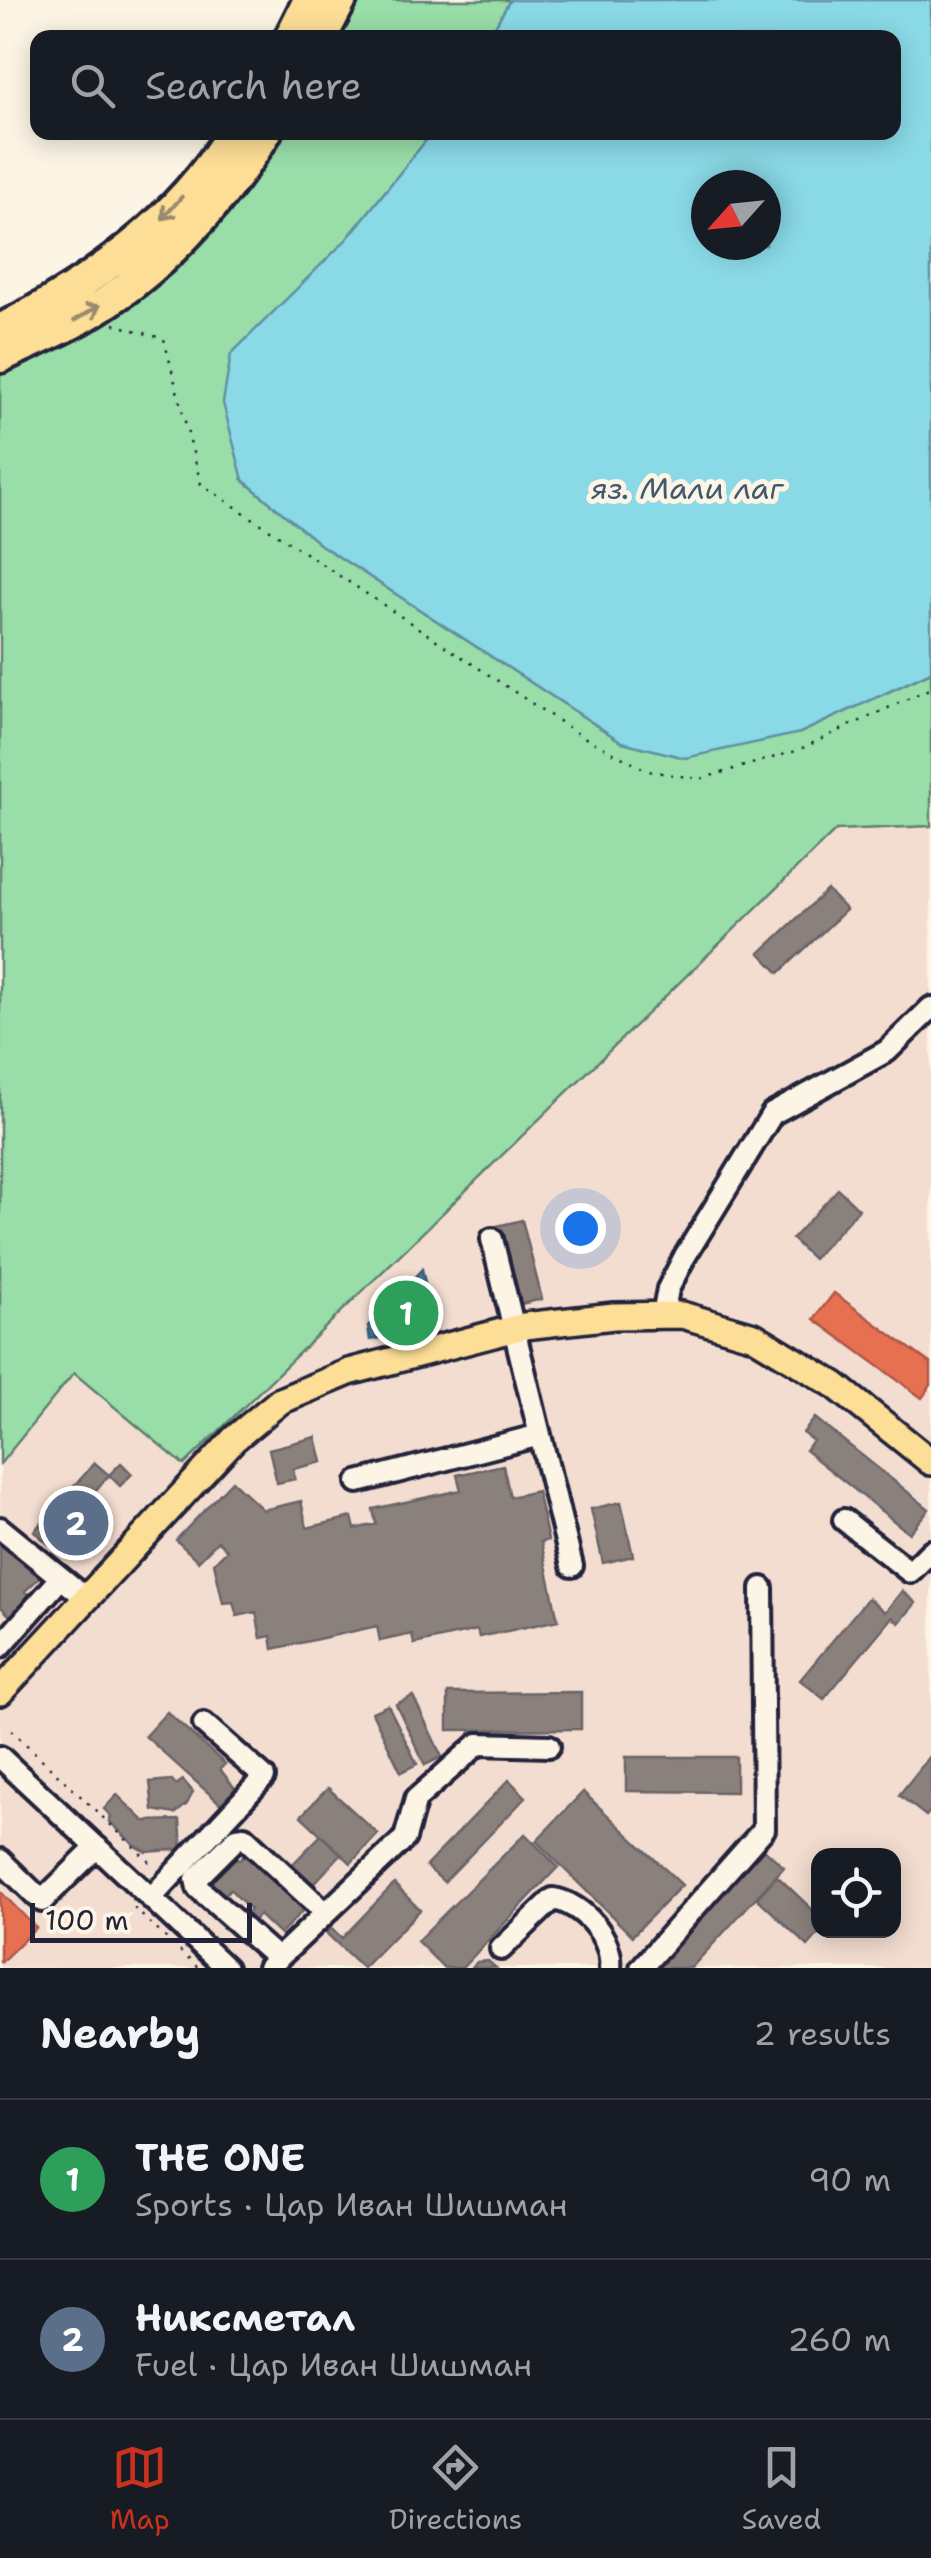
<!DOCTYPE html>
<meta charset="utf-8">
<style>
body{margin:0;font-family:"Shantell Sans",sans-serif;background:#20242c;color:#f1f3f6}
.controls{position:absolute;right:30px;bottom:30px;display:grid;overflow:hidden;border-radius:20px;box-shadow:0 5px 25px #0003}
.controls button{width:90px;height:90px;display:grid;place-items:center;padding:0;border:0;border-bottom:2px solid #363941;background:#171b24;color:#f1f3f6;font:50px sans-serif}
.compass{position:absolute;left:691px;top:170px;width:90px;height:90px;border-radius:50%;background:#171b24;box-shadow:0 5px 25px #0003;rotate:243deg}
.scale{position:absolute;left:30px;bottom:25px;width:222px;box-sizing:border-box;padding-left:10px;border:5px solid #22223b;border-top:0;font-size:28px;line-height:35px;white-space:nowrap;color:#22223b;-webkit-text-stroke:8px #fcf5e5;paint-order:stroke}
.you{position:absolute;left:580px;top:1228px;width:35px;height:35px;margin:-25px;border:8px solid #fff;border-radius:50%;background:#1a73e8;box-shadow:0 0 0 15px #1a73e833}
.badge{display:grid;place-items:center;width:65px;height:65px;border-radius:50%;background:#c8321e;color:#fff;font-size:32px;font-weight:700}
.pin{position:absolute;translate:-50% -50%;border:5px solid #fff;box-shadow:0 2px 10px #0006}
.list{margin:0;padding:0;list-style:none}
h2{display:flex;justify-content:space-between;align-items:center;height:130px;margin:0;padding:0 40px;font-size:42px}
h2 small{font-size:32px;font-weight:400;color:#9ea1a6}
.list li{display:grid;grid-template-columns:65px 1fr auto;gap:30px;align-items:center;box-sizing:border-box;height:160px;padding:0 40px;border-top:2px solid #363941}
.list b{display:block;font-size:38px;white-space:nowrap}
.list p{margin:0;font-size:32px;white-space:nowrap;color:#9ea1a6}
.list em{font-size:32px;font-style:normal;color:#9ea1a6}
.icon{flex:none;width:55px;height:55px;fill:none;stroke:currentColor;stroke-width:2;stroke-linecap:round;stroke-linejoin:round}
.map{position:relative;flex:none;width:931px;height:1968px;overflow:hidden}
.search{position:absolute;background:#171b24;box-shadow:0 5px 25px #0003;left:30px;right:30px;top:30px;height:110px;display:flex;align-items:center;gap:25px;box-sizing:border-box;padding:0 35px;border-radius:20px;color:#9ea1a6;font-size:38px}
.sheet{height:450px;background:#171b24}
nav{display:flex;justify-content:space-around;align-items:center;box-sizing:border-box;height:140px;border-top:2px solid #363941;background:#171b24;font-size:28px;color:#9ea1a6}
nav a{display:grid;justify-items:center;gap:5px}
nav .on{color:#c8321e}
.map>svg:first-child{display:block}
.built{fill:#f3ddd0;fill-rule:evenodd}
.green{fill:#99dda9;stroke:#5e8072;stroke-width:2.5}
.water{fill:#8ad9e7;stroke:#6090a2;stroke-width:2.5;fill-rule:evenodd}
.shops{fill:#e76f51;stroke:#ac584a;stroke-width:2.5}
.public{fill:#457b9d;stroke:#3a6080;stroke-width:2.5}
.industry{fill:#8a817c;stroke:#6b6468;stroke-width:2.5}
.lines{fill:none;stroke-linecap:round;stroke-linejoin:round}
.minor-casing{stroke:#22223b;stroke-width:28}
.major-casing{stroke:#22223b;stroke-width:32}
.highway-casing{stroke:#22223b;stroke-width:38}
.path{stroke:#22223b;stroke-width:2.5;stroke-dasharray:2.5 8;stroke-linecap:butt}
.minor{stroke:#fcf5e5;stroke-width:20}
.major{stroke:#fdde96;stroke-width:25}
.highway{stroke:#fdde96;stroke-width:30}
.oneway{stroke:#9a896d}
.labels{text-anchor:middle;stroke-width:10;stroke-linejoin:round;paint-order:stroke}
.water-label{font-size:30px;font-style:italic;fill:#41596f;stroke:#fcf5e5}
</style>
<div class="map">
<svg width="931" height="1968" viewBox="0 0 931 1968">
<rect width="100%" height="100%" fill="#fcf5e5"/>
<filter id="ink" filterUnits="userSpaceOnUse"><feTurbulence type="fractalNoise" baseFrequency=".01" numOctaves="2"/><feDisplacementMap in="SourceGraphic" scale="20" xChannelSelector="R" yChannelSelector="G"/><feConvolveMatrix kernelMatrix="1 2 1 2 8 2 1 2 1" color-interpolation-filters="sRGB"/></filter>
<g filter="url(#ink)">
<path class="built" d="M931,826v1142h-931v-504l74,-92 110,93 652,-635zM818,1856h76v74h-76z"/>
<path class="green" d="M343,0h167l-21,37 -166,1z
M268,133h164l-85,106 -104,241 78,65 301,197 178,-9 131,-61v154l-95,4 -652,635 -110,-92 -74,91v-1103l79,-38z"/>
<path class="water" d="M510,0h421v672l-131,61 -115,25 -63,-16 -301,-197 -78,-65 -20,-77 8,-49 116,-115 85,-106 462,-1v-94l-405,-1zM706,185h60v60h-60z"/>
<path class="shops" d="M834,1293l97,71v21l-9,13 -108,-79z
M0,1891l36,37 -35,34 -1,-1z"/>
<path class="public" d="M422,1269l4,19 -6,1 14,38 -64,13 -2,-14z"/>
<path class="industry" d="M827,890l19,20 -67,63 -19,-20z
M838,1189l21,20 -46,50 -21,-20z
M522,1220l20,79 -29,7 -20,-79z
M815,1418l114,91 -20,24 -104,-83 8,-9 -10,-8z
M316,1437l6,25 -29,7 2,10 -18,4 -8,-34z
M95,1463l14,12 -61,69 -14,-13z
M121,1463l11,11 -12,12 -11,-11z
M503,1465l7,32 27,-6 11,49 -7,2 17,78 -79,17 -2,-7 -63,14 -2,-10 -32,7 -3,-15 -104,23 -2,-13 -10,2 -5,-26 -19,4 -4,-14 -10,1 -9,-40 13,-13 -9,-9 -20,20 -22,-21 56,-59 31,29 38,-9 6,27 45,-11 3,12 21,-5 -3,-15 88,-19 -4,-15z
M621,1502l12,54 -30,7 -12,-54z
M0,1532l42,43 -17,16 6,7 -20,19 -11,-11z
M902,1591l14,12 -17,20 -7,-6 -68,82 -24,-19 68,-82 17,14z
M581,1692v37l-133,1v-37z
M413,1696l29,61 -17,8 -29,-61z
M388,1705l29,59 -16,8 -29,-60z
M167,1712l58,52 -5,5 17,22 -14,15 -78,-70z
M931,1755v55l-5,6 -27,-21z
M626,1757h110v35l-110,-1z
M172,1780l4,5 7,-5 10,12 -6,12 -12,10 -22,-4 -3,-28z
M509,1780l17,17 -82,85 -18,-16z
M328,1788l50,46 -27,29 -50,-47z
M583,1792l99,93 -50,51 -96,-95z
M117,1795l27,26 36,-1 2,29 -35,3 -13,-7 -25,-24 2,-5 -7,-7z
M525,1834l33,33 -96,101h-18l-27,-27z
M321,1835l20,19 -32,35 -21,-20z
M764,1849l20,18 -93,101h-37z
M229,1851l10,9 8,-8 58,56 -25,27 -21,-20 -7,8 -8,-7 6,-7 -20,-20 -10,10 -19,-18z
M777,1876l41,39v15h4l-14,16 -51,-48z
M394,1884l26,26 -57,58 -37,-35 5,-5 11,10z
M488,1961l8,7h-24l5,-6z"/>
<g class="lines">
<g class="minor-casing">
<path id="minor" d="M663,1315l5,-26 17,-33 87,-142 115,-63 44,-43
M540,1435l32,131
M358,1482l182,-47 -48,-196
M844,1520l66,52 21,-21
M0,1528l86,70
M0,1647l61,-69
M0,1757l226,211
M0,1860l42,41 55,-54
M151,1898l113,-121 -60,-53
M501,1949l52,-50c29,4 61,40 57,69
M278,1959l-80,-71 -2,-9 41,-41 7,-1 82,76
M268,1968l137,-130 11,-39 62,-55 71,2
M641,1968l123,-139 -2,-241"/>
</g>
<g class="major-casing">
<path id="major" d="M0,1692l234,-253 46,-38 69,-29 175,-46 90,-10 68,-1 72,21 81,49 96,77"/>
</g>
<g class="highway-casing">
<path id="highway" d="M290,38l19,-38
M321,38l20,-38
M0,330c92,-47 178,-108 233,-198
M0,357c27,-13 57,-25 83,-40 72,-41 140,-114 183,-185"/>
</g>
<path class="path" d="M114,324l50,15 37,145 377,250 70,37 52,8 96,-28 135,-63
M11,1730l143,136
M134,1908l64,60"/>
<use href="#minor" class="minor"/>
<use href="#major" class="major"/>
<use href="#highway" class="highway"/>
</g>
<defs><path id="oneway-shaft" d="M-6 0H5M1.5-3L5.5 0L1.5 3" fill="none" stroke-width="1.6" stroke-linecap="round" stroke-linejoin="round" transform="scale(2.5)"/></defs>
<g class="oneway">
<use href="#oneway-shaft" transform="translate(172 208) rotate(131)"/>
<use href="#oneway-shaft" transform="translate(87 313) rotate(-31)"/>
</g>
</g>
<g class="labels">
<g class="water-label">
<text x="687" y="499">яз. Мали лаг</text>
</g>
</g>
</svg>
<div class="controls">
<button><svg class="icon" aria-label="locate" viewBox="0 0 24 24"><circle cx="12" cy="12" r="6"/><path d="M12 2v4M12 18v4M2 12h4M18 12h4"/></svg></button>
</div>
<svg class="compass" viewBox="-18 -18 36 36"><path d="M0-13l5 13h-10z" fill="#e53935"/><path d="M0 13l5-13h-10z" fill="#9ea1a6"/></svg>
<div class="scale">100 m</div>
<div class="you"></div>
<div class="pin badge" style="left:406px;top:1313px;background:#2e9e5b">1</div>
<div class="pin badge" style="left:76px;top:1523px;background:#5c6f8a">2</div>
<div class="search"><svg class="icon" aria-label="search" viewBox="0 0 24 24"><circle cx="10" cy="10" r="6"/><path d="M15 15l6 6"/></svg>Search here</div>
</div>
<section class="sheet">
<h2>Nearby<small>2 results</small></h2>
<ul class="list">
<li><span class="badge" style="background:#2e9e5b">1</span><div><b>THE ONE</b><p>Sports · Цар Иван Шишман</p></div><em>90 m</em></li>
<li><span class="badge" style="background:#5c6f8a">2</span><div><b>Никсметал</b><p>Fuel · Цар Иван Шишман</p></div><em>260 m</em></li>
</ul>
</section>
<nav>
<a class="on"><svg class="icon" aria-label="map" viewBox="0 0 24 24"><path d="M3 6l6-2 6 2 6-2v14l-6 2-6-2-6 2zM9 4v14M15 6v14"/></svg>Map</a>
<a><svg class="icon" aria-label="directions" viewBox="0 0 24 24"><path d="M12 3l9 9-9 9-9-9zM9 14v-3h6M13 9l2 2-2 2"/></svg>Directions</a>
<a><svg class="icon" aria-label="saved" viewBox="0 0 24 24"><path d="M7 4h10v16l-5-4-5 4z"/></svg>Saved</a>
</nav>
